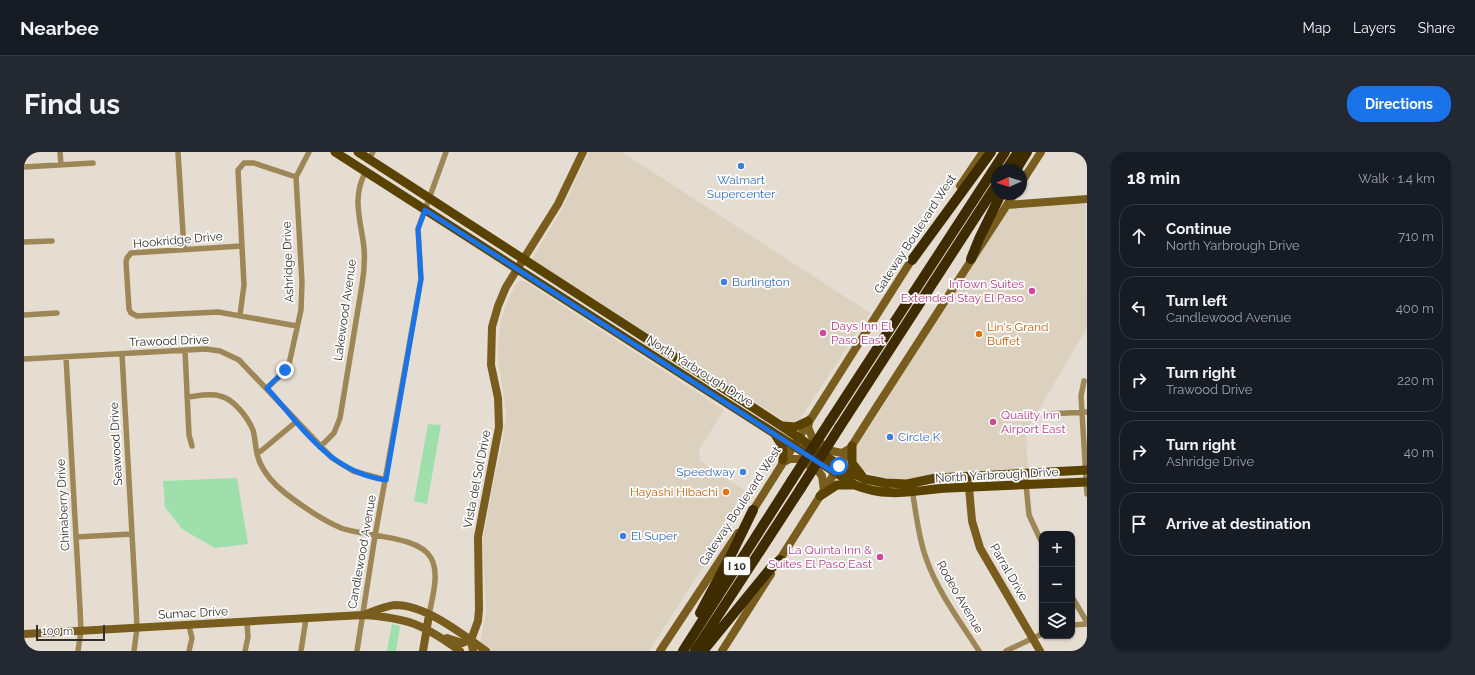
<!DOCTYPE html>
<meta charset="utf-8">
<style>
body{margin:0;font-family:Raleway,sans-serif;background:#242831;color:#f1f3f6}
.controls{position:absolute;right:12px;bottom:12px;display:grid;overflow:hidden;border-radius:8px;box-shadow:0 1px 3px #0004}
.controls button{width:36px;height:36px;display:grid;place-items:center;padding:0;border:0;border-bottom:1px solid #363941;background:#171b24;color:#f1f3f6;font:20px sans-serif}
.compass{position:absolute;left:967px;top:12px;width:36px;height:36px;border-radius:50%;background:#171b24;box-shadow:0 1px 3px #0004;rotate:267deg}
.scale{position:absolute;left:12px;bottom:10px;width:69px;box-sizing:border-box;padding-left:4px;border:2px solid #33302c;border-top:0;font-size:11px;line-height:14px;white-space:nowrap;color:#33302c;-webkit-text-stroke:3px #fff;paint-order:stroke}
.stop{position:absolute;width:12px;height:12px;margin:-9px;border:3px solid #1a73e8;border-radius:50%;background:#fff}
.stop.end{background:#1a73e8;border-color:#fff;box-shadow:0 1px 4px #0008}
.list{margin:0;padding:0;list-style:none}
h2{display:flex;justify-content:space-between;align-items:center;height:52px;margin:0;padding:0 16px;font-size:17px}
h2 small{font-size:13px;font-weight:400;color:#9ea1a6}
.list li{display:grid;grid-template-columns:26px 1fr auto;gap:12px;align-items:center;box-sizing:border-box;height:64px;margin:0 8px 8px;padding:0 8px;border:1px solid #363941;border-radius:16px}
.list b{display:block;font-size:15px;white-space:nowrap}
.list p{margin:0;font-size:13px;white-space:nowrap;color:#9ea1a6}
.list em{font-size:13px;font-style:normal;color:#9ea1a6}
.icon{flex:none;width:22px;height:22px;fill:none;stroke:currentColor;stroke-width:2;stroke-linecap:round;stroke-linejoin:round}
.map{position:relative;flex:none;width:1063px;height:499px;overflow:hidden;border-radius:16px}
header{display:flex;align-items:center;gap:24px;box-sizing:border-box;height:56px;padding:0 20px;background:#171b24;border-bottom:1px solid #363941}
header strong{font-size:19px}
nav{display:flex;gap:22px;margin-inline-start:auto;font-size:14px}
.intro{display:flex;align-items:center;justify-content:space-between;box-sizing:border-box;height:96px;padding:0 24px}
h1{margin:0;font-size:28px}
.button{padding:10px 18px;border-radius:16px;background:#1a73e8;color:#fff;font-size:14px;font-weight:700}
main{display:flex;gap:24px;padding:0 24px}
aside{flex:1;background:#171b24;border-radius:16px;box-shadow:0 1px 3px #0004}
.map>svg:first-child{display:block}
.built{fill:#dcd0bf}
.green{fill:#9edfab}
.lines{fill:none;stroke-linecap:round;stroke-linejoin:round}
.street{stroke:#9e8756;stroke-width:5.5}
.secondary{stroke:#795d1e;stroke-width:8}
.primary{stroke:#5a4200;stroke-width:9}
.highway{stroke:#3e2c00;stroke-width:10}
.highway-bridge{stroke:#3e2c00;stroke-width:10}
.route{stroke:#1a73e8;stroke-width:5}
.shop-dot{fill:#3f7fe0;stroke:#fff;stroke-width:1.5}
.hotel-dot{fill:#d1479c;stroke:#fff;stroke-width:1.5}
.food-dot{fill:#e8710a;stroke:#fff;stroke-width:1.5}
.labels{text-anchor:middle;stroke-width:3.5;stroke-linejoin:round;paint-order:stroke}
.shield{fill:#fff;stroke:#706e6b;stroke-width:1}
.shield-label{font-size:11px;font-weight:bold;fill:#33302c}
.shop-label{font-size:12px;fill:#366cbe;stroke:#fff;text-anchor:start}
.street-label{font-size:12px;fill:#33302c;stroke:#fff}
.hotel-label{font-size:12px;fill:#b23c85;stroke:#fff;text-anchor:end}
.food-label{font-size:12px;fill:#c56008;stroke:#fff;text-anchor:start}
</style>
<header>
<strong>Nearbee</strong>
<nav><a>Map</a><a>Layers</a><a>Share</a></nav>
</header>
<div class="intro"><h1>Find us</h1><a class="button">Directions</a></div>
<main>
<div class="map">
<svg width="1063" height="499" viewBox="0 0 1063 499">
<rect width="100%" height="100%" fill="#e5ddd2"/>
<path class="built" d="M565,0h33l248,161 -71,107 -10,4 -257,-165 31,-52z
M1062,49l1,127 -61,103 2,40 -102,6 -24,3 -16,-1 -41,-14 165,-258z
M497,129h3l200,129 -25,40 1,11 50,33 -101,157h-158l-11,-9 6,-29 -3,-62 1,-18 12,-62 6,-25 4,-33 -8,-56v-13l3,-24 6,-18 9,-18z"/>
<path class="green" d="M404,272l13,1 -14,79 -13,-3z
M213,326l11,66 -33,4 -33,-19 -17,-22 -2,-26z
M368,472l8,2 -4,25h-9z"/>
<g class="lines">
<path class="street" d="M36,0l1,13
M154,0l6,98
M345,7l4,-7
M0,15l69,-4
M0,90l28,-1
M218,94l-111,7 -4,5 -1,4 3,47 2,4 6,3 81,-4 79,14
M0,163l33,-2
M216,163l4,-30 -6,-115 6,-7h10l42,14
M161,198l4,85 3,11
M98,202l14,252 1,22 -3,23
M42,205l14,251 1,23 -3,20
M0,207l182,-10 14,2 19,9 93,98 21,13 33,9
M1060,229l-3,15 6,98
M243,236l12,-11 10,-13 12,-54 1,-28 -6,-105 13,-25
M163,245c10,-1 24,-4 33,-1 14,3 28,22 33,34 3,11 2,22 7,33 5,11 15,22 25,30 18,14 35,26 56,35 24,9 77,7 90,30 9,16 1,40 -2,57
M1023,262l40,-2
M296,295l14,-14 6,-15 22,-133c2,-12 3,-25 2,-37 -3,-28 -13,-50 2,-77
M233,301l4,-2 36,-30
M1001,322l4,41 13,28
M888,337c4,23 6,47 14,69 11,33 34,63 53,93
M52,385l56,-3
M1048,445l15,25
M1048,473l15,-1
M165,474l3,12 -3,13
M221,499l3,-14 -1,-15
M277,499l5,-32
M333,499l18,-115 46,-257 -3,-50 28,-77
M982,499l36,-17"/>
<path class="secondary" d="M997,31l20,-31
M936,34l23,-34
M983,53l80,-6
M786,267l-2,8 4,10 20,14 10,2 7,-4
M758,311l8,-4h9l20,13 3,4 2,14
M944,324l4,45 8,27 60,103
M726,363l164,-259
M753,412l95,-150 142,-220
M342,462c9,-3 19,-8 29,-9 31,0 67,29 91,46
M0,482l339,-19c45,3 60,9 97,36
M423,486l15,5 9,-3
M399,499l6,-36
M449,499l-2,-11 7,-19 1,-12 -1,-72 21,-110 -1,-29 -7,-33 1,-38 6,-21 8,-19 52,-83 25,-52
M636,499l78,-118
M698,499l49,-77"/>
<path class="primary" d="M311,0l520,333c35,14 59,5 94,3 46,-2 92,-4 138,-6
M334,0l422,273 69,47 16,7 20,4 22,1 29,-6 151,-8
M759,274l12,1 13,-6
M752,284l7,11v13
M828,294v17l10,13
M796,344l17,-11h16"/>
<path class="highway" d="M982,18l12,-18
M992,18l11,-18
M947,107l8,-20 22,-45
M888,108l79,-108
M806,269l175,-269
M815,276l158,-244
M676,461l33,-62 20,-41
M659,499l109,-171
M671,499l106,-163
M679,499l67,-82 10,-9"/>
<path class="highway-bridge" d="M768,328l38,-59
M777,336l38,-60"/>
</g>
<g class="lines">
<path class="route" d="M261,218l-18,18c36,40 62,84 119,92l35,-201 -3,-50 7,-19 410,263 4,-7"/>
</g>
<g class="shop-dot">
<circle cx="717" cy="14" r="4"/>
<circle cx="700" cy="130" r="4"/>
<circle cx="866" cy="285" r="4"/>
<circle cx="719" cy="320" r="4"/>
<circle cx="599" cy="384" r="4"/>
</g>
<g class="hotel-dot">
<circle cx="1008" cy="139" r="4"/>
<circle cx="799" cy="181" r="4"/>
<circle cx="969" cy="270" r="4"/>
<circle cx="856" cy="405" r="4"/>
</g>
<g class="food-dot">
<circle cx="955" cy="182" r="4"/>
<circle cx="702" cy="340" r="4"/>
</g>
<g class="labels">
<rect class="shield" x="700" y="405" width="26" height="18" rx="3"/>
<g class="shield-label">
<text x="713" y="418">I 10</text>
</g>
<g class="shop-label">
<text x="717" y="32" text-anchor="middle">Walmart<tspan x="717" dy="14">Supercenter</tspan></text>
<text x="708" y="134">Burlington</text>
<text x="874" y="289">Circle K</text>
<text x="711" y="324" text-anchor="end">Speedway</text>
<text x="607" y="388">El Super</text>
</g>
<g class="street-label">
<text transform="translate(891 82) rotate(-57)" y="4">Gateway Boulevard West</text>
<text transform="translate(154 88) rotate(-5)" y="4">Hookridge Drive</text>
<text transform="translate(264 110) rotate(-92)" y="4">Ashridge Drive</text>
<text transform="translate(321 158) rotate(-82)" y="4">Lakewood Avenue</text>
<text transform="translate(145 189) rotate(-2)" y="4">Trawood Drive</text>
<text transform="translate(676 219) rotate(32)" y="4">North Yarbrough Drive</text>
<text transform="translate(92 292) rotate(-93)" y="4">Seawood Drive</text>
<text transform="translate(973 323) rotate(-3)" y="4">North Yarbrough Drive</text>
<text transform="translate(453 327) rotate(-79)" y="4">Vista del Sol Drive</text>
<text transform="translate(39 353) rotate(-93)" y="4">Chinaberry Drive</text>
<text transform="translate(716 354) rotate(-57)" y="4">Gateway Boulevard West</text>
<text transform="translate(338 400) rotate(-80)" y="4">Candlewood Avenue</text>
<text transform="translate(985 420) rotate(60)" y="4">Parral Drive</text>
<text transform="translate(936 445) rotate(60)" y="4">Rodeo Avenue</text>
<text transform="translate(169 461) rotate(-3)" y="4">Sumac Drive</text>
</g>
<g class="hotel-label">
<text x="1000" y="136">InTown Suites<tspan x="1000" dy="14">Extended Stay El Paso</tspan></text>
<text x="807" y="178" text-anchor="start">Days Inn El<tspan x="807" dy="14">Paso East</tspan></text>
<text x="977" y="267" text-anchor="start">Quality Inn<tspan x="977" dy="14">Airport East</tspan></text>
<text x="848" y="402">La Quinta Inn &amp;<tspan x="848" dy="14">Suites El Paso East</tspan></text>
</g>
<g class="food-label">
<text x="963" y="179">Lin's Grand<tspan x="963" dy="14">Buffet</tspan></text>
<text x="694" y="344" text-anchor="end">Hayashi Hibachi</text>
</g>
</g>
</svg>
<div class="controls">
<button>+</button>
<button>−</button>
<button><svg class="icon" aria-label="layers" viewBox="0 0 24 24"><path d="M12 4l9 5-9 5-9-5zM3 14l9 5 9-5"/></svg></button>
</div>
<svg class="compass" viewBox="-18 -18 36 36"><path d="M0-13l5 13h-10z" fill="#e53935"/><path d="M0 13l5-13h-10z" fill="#9ea1a6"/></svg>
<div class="scale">100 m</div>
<div class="stop" style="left:815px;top:314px"></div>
<div class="stop end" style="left:261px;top:218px"></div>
</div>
<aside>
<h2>18 min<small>Walk · 1.4 km</small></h2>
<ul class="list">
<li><svg class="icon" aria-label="ahead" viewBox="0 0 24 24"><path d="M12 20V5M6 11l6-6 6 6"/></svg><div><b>Continue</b><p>North Yarbrough Drive</p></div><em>710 m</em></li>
<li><svg class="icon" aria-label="left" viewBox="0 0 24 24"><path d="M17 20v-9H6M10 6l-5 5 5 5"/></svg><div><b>Turn left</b><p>Candlewood Avenue</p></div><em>400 m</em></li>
<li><svg class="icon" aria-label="right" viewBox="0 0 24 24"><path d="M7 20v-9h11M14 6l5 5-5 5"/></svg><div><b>Turn right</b><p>Trawood Drive</p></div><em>220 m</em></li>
<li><svg class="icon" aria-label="right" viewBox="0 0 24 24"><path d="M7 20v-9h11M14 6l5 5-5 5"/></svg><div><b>Turn right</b><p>Ashridge Drive</p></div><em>40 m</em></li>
<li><svg class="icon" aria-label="arrive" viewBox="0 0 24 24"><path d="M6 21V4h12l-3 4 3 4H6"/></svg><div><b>Arrive at destination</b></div></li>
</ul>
</aside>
</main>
